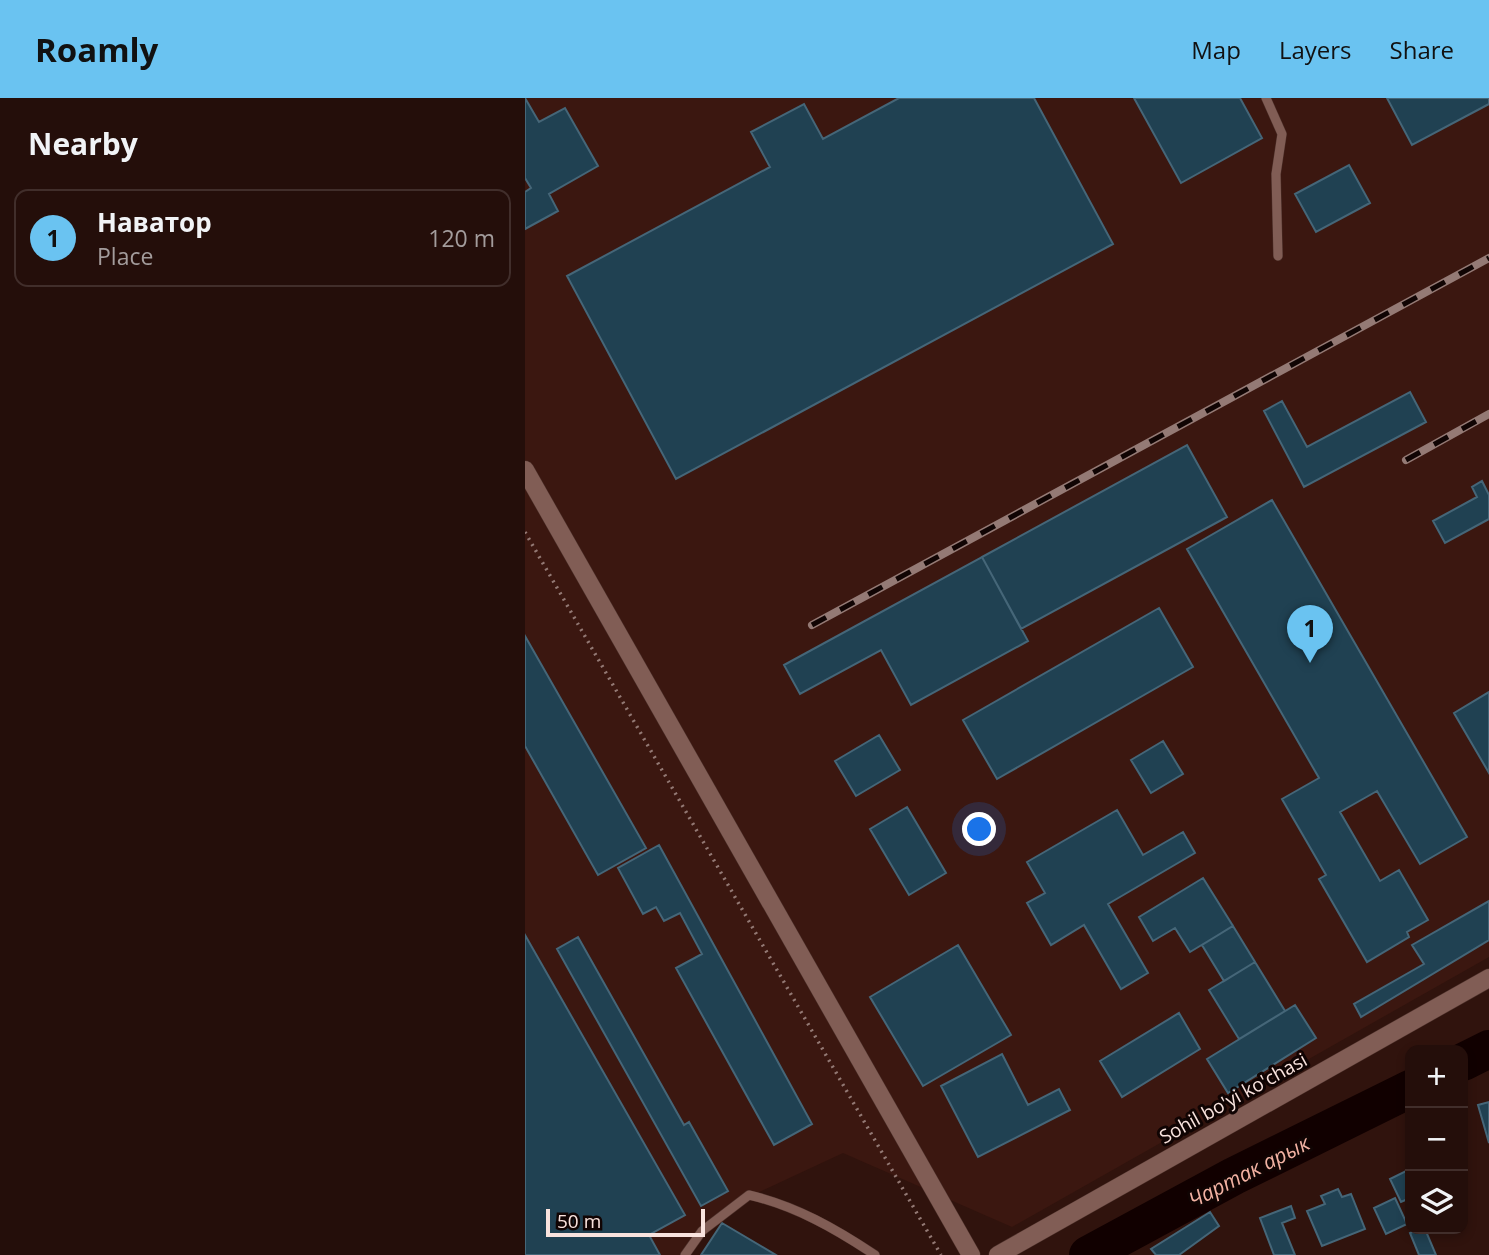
<!DOCTYPE html>
<meta charset="utf-8">
<style>
body{margin:0;font-family:"Open Sans",sans-serif;background:#301c18;color:#f1f3f6}
.controls{position:absolute;right:21px;bottom:21px;display:grid;overflow:hidden;border-radius:14px;box-shadow:0 4px 10px #0003}
.controls button{width:63px;height:63px;display:grid;place-items:center;padding:0;border:0;border-bottom:2px solid #412e2b;background:#240e0a;color:#f1f3f6;font:35px sans-serif}
.scale{position:absolute;left:21px;bottom:18px;width:159px;box-sizing:border-box;padding-left:7px;border:4px solid #f9e3de;border-top:0;font-size:19px;line-height:24px;white-space:nowrap;color:#f9e3de;-webkit-text-stroke:5px #100403;paint-order:stroke}
.you{position:absolute;left:455px;top:732px;width:24px;height:24px;margin:-18px;border:5px solid #fff;border-radius:50%;background:#1a73e8;box-shadow:0 0 0 10px #1a73e833}
.badge{display:grid;place-items:center;width:46px;height:46px;border-radius:50%;background:#6ac3f1;color:#111;font-size:23px;font-weight:700}
.pin{position:absolute;translate:-50% -58px;filter:drop-shadow(0 2px 4px #0008)}
.pin::after{content:'';position:absolute;top:37px;width:24px;height:21px;background:inherit;clip-path:polygon(0 0,100% 0,50% 100%)}
.list{margin:0;padding:0;list-style:none}
h2{display:flex;justify-content:space-between;align-items:center;height:91px;margin:0;padding:0 28px;font-size:30px}
h2 small{font-size:23px;font-weight:400;color:#a39c9c}
.list li{display:grid;grid-template-columns:46px 1fr auto;gap:21px;align-items:center;box-sizing:border-box;height:98px;margin:0 14px 14px;padding:0 14px;border:2px solid #412e2b;border-radius:14px}
.list b{display:block;font-size:26px;white-space:nowrap}
.list p{margin:0;font-size:23px;white-space:nowrap;color:#a39c9c}
.list em{font-size:23px;font-style:normal;color:#a39c9c}
.icon{flex:none;width:38px;height:38px;fill:none;stroke:currentColor;stroke-width:2;stroke-linecap:round;stroke-linejoin:round}
.map{position:relative;flex:none;width:964px;height:1157px;overflow:hidden}
header{display:flex;align-items:center;gap:42px;box-sizing:border-box;height:98px;padding:0 35px;background:#6ac3f1;color:#111}
header strong{font-size:33px}
nav{display:flex;gap:38px;margin-inline-start:auto;font-size:24px}
main{display:flex}
aside{flex:1;background:#240e0a}
.map>svg:first-child{display:block}
.built{fill:#3b1710}
.lines{fill:none;stroke-linecap:round;stroke-linejoin:round}
.river{stroke:#100;stroke-width:38}
.building{fill:#204152;stroke:#456678;stroke-width:2}
.service-casing{stroke:#4c302a;stroke-width:10}
.minor-casing{stroke:#4c302a;stroke-width:19}
.path{stroke:#937974;stroke-width:3.5;stroke-dasharray:2 5;stroke-linecap:butt}
.service{stroke:#815d55;stroke-width:9}
.minor{stroke:#815d55;stroke-width:18}
.rail-casing{stroke:#947a75;stroke-width:8}
.rail{stroke:#100403;stroke-width:5;stroke-dasharray:16;stroke-linecap:butt}
.labels{text-anchor:middle;stroke-width:6;stroke-linejoin:round;paint-order:stroke}
.street-label{font-size:19px;fill:#f9e3de;stroke:#100403}
.water-label{font-size:21px;font-style:italic;fill:#f2b2a3;stroke:#100403}
</style>
<header>
<strong>Roamly</strong>
<nav><a>Map</a><a>Layers</a><a>Share</a></nav>
</header>
<main>
<aside>
<h2>Nearby<small></small></h2>
<ul class="list">
<li><span class="badge">1</span><div><b>Наватор</b><p>Place</p></div><em>120 m</em></li>
</ul>
</aside>
<div class="map">
<svg width="964" height="1157" viewBox="0 0 964 1157">
<rect width="100%" height="100%" fill="#30130d"/>
<path class="built" d="M0,0h964v859l-477,270 -169,-74 -118,55 -34,47h-166z"/>
<g class="lines">
<path class="river" d="M938,964l26,-13
M563,1157l146,-79 176,-87"/>
</g>
<path class="building" d="M0,0l14,24 26,-14 33,58 -49,28 9,17 -33,18v-37l6,-4 -6,-10z
M374,0h135l79,146 -437,235 -109,-203 203,-109 -19,-35 53,-28 19,35z
M609,0h106l22,40 -81,45z
M862,0h102v6l-77,41z
M824,67l21,38 -54,29 -21,-38z
M885,294l16,30 -122,65 -40,-76 18,-10 25,46z
M662,347l40,72 -206,112 -39,-72z
M957,383l7,14v24l-44,24 -12,-22 44,-24 -5,-10z
M747,402l195,337 -47,27 -43,-73 -37,21 40,69 19,-11 29,50 -21,12 2,5 -42,25 -48,-83 7,-4 -44,-76 37,-21 -132,-229z
M457,459l46,84 -117,64 -30,-55 -81,44 -16,-29z
M634,510l34,59 -196,112 -34,-59z
M0,538l121,212 -48,27 -73,-129z
M964,594v81l-35,-60z
M354,637l21,35 -44,26 -21,-35z
M638,643l20,33 -32,19 -20,-33z
M382,709l39,66 -37,22 -39,-66z
M592,712l26,45 40,-23 12,21 -87,51 40,69 -27,16 -37,-64 -33,20 -24,-42 18,-10 -18,-31z
M134,747l153,279 -38,21 -98,-177 26,-14 -22,-41 -16,8 -8,-14 -13,7 -25,-46z
M678,780l30,48 -43,26 -15,-24 -22,13 -14,-24z
M964,803v39l-128,77 -7,-13 70,-40 -12,-19z
M708,828l22,36 -31,19 -22,-36z
M0,837l160,280 -36,20 11,20h-135z
M53,839l106,188 5,-3 39,69 -27,15 -144,-257z
M433,847l53,90 -88,51 -53,-89z
M730,864l30,49 -46,28 -30,-49z
M770,907l21,33 -88,55 -21,-34z
M654,915l21,36 -78,48 -22,-36z
M477,956l26,51 31,-16 11,21 -92,47 -37,-71z
M964,1004v41l-11,-38z
M885,1071v29l-9,4 -11,-23z
M813,1091l4,8 9,-3 14,35 -43,17 -15,-35 18,-7 -4,-8z
M870,1100l12,26 -21,10 -12,-26z
M766,1108l4,12 -13,5 13,32h-21l-14,-37z
M685,1114l9,14 -40,29h-23l-5,-6z
M197,1125l54,32h-75z
M895,1131h5l11,26h-17l-9,-22z"/>
<g class="lines">
<g class="service-casing">
<path id="service" d="M741,0l16,36 -6,40 2,82
M160,1157l17,-24 47,-36c47,11 87,34 126,60"/>
</g>
<g class="minor-casing">
<path id="minor" d="M0,372l446,785
M473,1157l491,-277"/>
</g>
<path class="path" d="M0,434l416,723"/>
<use href="#service" class="service"/>
<use href="#minor" class="minor"/>
<g class="rail-casing">
<path id="rail" d="M881,362l83,-46
M287,527l677,-367"/>
</g>
<use href="#rail" class="rail"/>
</g>
<g class="labels">
<g class="street-label">
<text transform="translate(708 1000) rotate(-29)" y="7">Sohil bo'yi ko'chasi</text>
</g>
<g class="water-label">
<text transform="translate(724 1074) rotate(-27)" y="7">Чартак арык</text>
</g>
</g>
</svg>
<div class="controls">
<button>+</button>
<button>−</button>
<button><svg class="icon" aria-label="layers" viewBox="0 0 24 24"><path d="M12 4l9 5-9 5-9-5zM3 14l9 5 9-5"/></svg></button>
</div>
<div class="scale">50 m</div>
<div class="you"></div>
<div class="pin badge" style="left:785px;top:565px">1</div>
</div>
</main>
